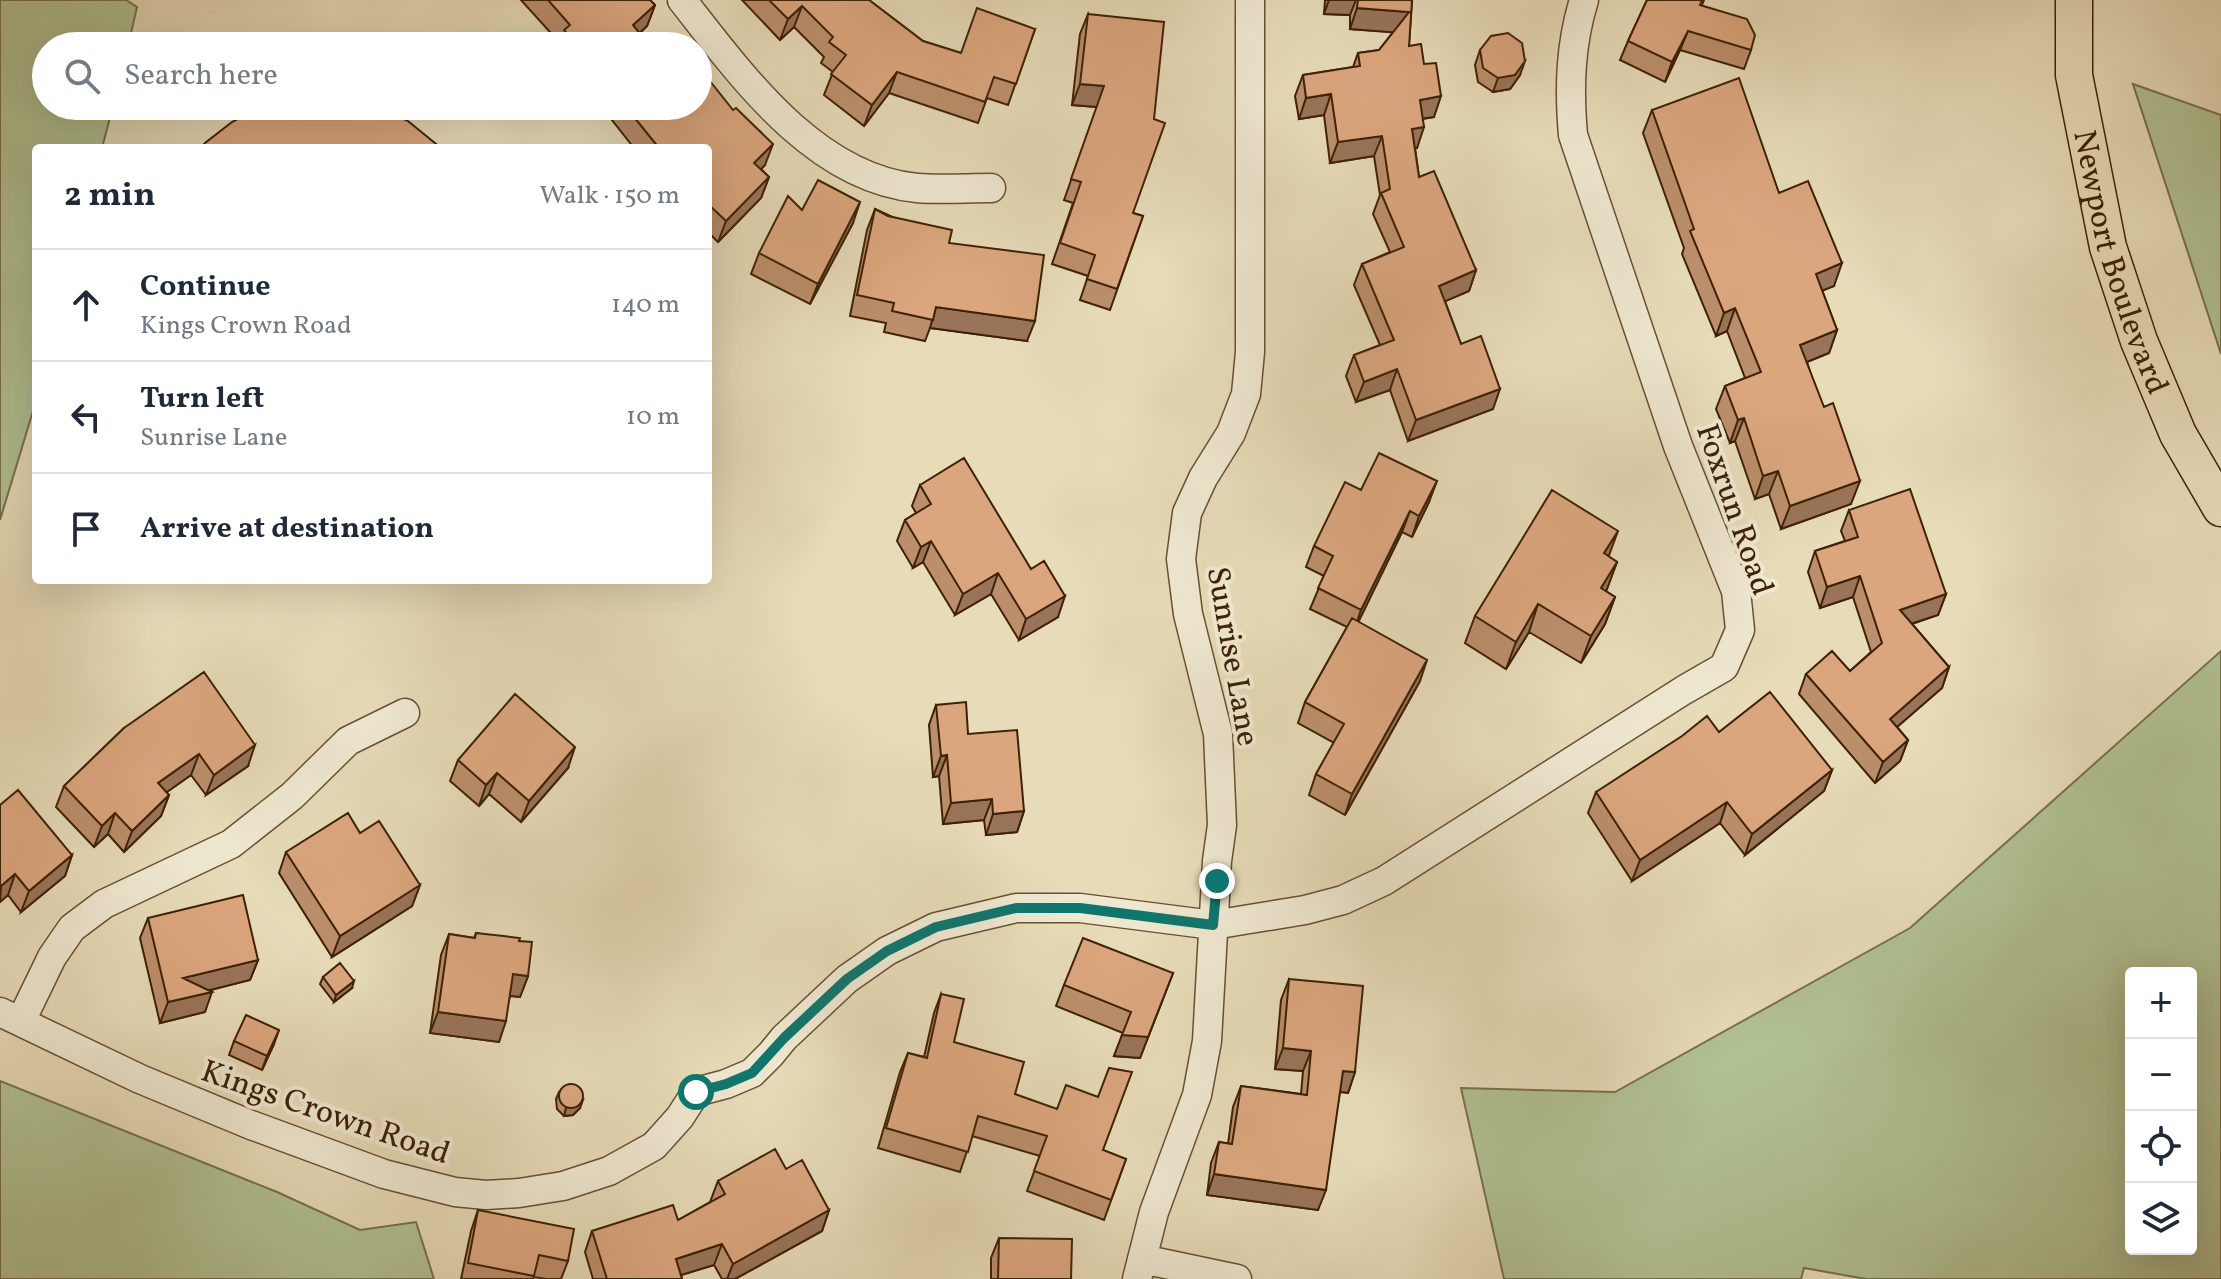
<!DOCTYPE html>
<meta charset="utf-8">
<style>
body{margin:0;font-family:Vollkorn,serif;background:#f2f2f3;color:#1f2937}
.controls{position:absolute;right:24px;bottom:24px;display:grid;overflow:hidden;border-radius:8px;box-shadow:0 8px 32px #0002}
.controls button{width:72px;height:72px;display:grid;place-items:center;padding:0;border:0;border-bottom:2px solid #e0e1e3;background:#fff;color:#1f2937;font:40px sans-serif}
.stop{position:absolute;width:24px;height:24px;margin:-18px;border:6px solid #0f766e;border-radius:50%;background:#fff}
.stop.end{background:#0f766e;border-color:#fff;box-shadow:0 2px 8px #0008}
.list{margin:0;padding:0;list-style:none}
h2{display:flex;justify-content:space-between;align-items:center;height:104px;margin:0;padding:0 32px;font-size:34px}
h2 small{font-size:26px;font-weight:400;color:#747a83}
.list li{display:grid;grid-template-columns:52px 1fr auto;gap:24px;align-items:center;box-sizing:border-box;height:112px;padding:0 32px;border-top:2px solid #e0e1e3}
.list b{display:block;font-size:30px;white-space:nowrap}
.list p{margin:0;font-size:26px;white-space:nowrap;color:#747a83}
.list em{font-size:26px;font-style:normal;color:#747a83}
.icon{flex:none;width:44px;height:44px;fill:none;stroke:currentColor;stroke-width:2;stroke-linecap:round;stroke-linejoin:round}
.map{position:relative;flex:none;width:2221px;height:1279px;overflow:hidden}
.search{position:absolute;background:#fff;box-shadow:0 8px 32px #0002;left:32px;top:32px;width:680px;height:88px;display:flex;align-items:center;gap:20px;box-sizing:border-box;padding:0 28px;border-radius:44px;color:#747a83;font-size:30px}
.panel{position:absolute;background:#fff;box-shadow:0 8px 32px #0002;left:32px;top:144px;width:680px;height:440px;border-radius:8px}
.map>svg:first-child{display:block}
.green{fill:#b1c193;stroke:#78714c;stroke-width:2;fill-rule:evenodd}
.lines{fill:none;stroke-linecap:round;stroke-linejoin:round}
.minor-casing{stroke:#685032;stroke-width:31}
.major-casing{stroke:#3e2106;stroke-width:39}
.minor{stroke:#efe8d1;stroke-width:28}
.major{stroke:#e7dbb8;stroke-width:36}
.wall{fill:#bc8f6c;stroke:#3e2106;stroke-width:2}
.shaded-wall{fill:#997458;stroke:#3e2106;stroke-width:2}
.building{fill:#dba67e;stroke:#3e2106;stroke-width:2}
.route{stroke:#0f766e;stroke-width:10}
.labels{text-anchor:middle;stroke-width:8;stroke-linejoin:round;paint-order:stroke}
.street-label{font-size:32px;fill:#3e2106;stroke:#efe8d1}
</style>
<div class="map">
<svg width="2221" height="1279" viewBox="0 0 2221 1279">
<rect width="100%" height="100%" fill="#e7dbb8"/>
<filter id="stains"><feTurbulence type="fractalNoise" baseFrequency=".0025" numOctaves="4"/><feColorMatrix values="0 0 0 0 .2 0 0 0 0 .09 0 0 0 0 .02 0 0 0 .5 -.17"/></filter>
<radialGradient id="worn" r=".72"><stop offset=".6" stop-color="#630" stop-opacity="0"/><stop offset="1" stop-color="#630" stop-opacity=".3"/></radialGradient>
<path class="green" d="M0,0h126l11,7 -9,39h-82v60h67l-11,42h-66v253l-36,119z
M2133,84l88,31v239z
M2221,651v628h-355l-62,-11 -3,11h-297l-43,-191 154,4 295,-164zM2191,973v276h-60v-276z
M0,1081l277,111 83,38 56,-8 18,57h-434z"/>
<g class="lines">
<g class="minor-casing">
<path id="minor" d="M682,0c59,75 132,178 235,188 24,2 50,0 74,0
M0,1012l140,67 111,46 133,49 71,18 31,3 33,-2 44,-7 46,-15 45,-25 26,-29 16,-25 30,-8 26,-11 19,-19 13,-16 63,-59 40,-28 49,-24 80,-19h64l133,17 92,-15 38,-10 41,-19 300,-191 40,-23 16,-37 -4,-39 -58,-145 -105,-311c-4,-46 -3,-90 11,-135
M21,1021l31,-64 20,-29 32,-24 127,-60 61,-48 56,-55 57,-28
M1142,1259l95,20
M1137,1279l17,-67 43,-117 10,-54 10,-180 5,-36 -4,-91 -30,-120 -7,-55 6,-46 16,-35 28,-45 15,-39 4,-42v-352"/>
</g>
<g class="major-casing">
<g id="major">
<path id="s1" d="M2074,0v75l34,172 31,94 39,93 43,74"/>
</g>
</g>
<use href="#minor" class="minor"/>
<use href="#major" class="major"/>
</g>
<path class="wall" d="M521,0h129l5,5 -8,21 -7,7 10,13h-92l1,-4z
M742,0h127l54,41 38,12 74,-24 -27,76 -21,-7 -9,25 -89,-30 -25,33 -40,-31 9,-23 -12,-9 3,-6 -30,-30 -14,13z
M1325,0h87l-3,46 25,71 -11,2 -6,29h-2l4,29 57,93 -7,21 -24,10 16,43 32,65 -85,32 -18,-51 -34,12 -10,-26 8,-21 26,-10 -26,-60 8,-21 28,-12 -17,-38 7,-19 -6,-39 -44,7 -6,-48 -25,4 -4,-23 8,-21 50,-8 5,-14 21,-3 14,-18 -43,-3v-14l-26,-1z
M1647,0h57l-2,5 49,45 -7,19 -64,-19 -15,32 -45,-22 8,-19z
M1088,14l45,199 10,3 -33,94 -30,-10 8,-24 -36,-12 21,-61 -9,-3 33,-93 -25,-2 8,-71z
M1480,50l40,25 -10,14 -17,3 -15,-10 -3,-17z
M601,106h97l67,59 -4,4 8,8 -8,21 -43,44 -10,-10v-84h-74z
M1652,110l127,83 55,93 -12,4 15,40 -8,23 -22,9 44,142 -70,25 -12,-35 -14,5 -20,-58 -5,2 -14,-34 9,-23 20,-8 -18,-47 -11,5 -34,-82 2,-6 -41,-115z
M875,209l74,34 78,98 -97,-13 -5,13 -41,-9 2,-9 -36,-7 17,-86z
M802,210l51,13 -43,81 -59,-30 8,-21z
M920,485l138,132 -39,23 -28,-46 -36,21 -32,-53 -10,6 -16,-27 8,-21 11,-7 -4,-7z
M1429,502l-17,35 -10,-5 -44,90 62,59 -75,134 -36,-20 7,-21 18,-31 -36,-20 7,-21 42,-75 -37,-18 14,-33 -18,-9 8,-21z
M1849,510l97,84 -8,21 -26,9 37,43 -7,21 -45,39 11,13 -8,21 -25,22 -76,-89 7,-20 44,-3 21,-19 -18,-55 -33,11 -12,-36 7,-21 30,-10 -4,-10z
M1608,556l9,6 -11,29 9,6 -10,27 -24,39 -52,-31 -23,37 -41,-26 10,-27z
M936,705l32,29 56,77 -7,21 -31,3 -2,-15 -41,4 -4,-48 -6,1 -4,-52z
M124,728l124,38 -42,29 -15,-20 -25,17 3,3 -8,21 -37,36 -16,-18 -14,13 -38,-40 8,-21z
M1719,732l113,38 -8,21 -79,64 -25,-32 -88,58 -44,-68 8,-21z
M458,760l110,8 -47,54 -32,-28 -10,12 -29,-25z
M0,805l72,50 -7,21 -44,36 -13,-17 -8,7z
M360,833l60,52 -8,21 -80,51 -53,-84 7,-21z
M148,918l110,42 -8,20 -40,10 -5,22 -45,11 -20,-85z
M476,933l43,8 9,35 -8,21 -10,-1 -11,46 -69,-9 11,-78 8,-21 25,4z
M1173,973l-33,85 -26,-2 9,-23 -67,-27 8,-21z
M323,977l29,11 -18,14 -14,-18z
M1289,979l66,93 -7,21 -8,-1 -22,118 -111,-15 4,-32 8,-21 9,2 5,-37 8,-21 60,8 2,-23 -28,-2 6,-69z
M941,994l13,48 61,52 88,56 23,9 -22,61 -77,-29 13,-35 -68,-20 -12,36 -82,-24 22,-76 8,-19 16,4 10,-44z
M234,1041l40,3 -12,26 -33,-15z
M559,1092l21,16 -7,7 -9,1 -7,-7 -1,-10z
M786,1169l43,41 -7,21 -87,48h-13l-8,-14 -33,10 1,4h-89l-8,-27 7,-21 86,-11 32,-18 8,-21z
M478,1210l90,51 -7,18h-15l-12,-2 -1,2h-72l10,-48z
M999,1238l72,41h-80v-21z"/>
<path class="shaded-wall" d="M1329,0h27l-6,15 -26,-1z
M655,5l-8,21 -21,20 7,-21z
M802,6l-8,21 -14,13 8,-21z
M1357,8l52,4 -8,21 -51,-4z
M1688,31l-8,19 -15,32 7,-20z
M1525,61l-5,14 -10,14 -17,3 5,-14z
M897,72l-8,21 -25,33 8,-21z
M1080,84l24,2 -7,21 -25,-2z
M1331,94l-7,21 -25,4 7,-21z
M1441,96l-7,21 -22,3 8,-20z
M1424,127l-7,21 -13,2 8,-21z
M1382,136l-8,20 -44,7 8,-21z
M773,144l-8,21 -18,19 7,-21z
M769,177l-8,21 -43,44 8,-21z
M860,202l-7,21 -43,81 8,-20z
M1842,263l-8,23 -27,11 9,-23z
M1476,270l-7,21 -37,16 7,-21z
M936,307l99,14 -8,20 -97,-13z
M1735,308l-8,23 -11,5 8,-23z
M1837,330l-8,23 -37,15 8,-23z
M1397,369l-7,21 -34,12 8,-20z
M1500,389l-7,20 -85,32 8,-21z
M1744,418l-9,23 -5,2 8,-23z
M1778,471l-9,23 -14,5 8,-23z
M1437,481l-8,21 -17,35 7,-21z
M1860,481l-9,23 -70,25 9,-23z
M1410,511l-8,21 -48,99 7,-21z
M1618,531l-10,27 -4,-5z
M931,541l-8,21 -10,6 8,-21z
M1617,562l-10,27 -16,26 10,-27z
M998,573l-7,21 -36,21 8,-21z
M1860,576l-7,21 -33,11 7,-21z
M1946,594l-8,21 -46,15 8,-20z
M1065,596l-7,21 -39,23 7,-21z
M1615,597l-10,27 -24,39 10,-27z
M1538,604l-9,28 -23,37 10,-27z
M1427,660l-7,21 -75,134 7,-21z
M1949,667l-7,21 -60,52 8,-21z
M1908,740l-8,21 -25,22 8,-21z
M255,745l-7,21 -42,29 8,-20z
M575,747l-7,21 -47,54 8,-21z
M199,754l-8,21 -41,29 8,-21z
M947,755l-8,21 -6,1 8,-21z
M1832,770l-8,21 -79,64 7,-21z
M497,773l-8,21 -10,12 7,-21z
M169,795l-8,21 -37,36 8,-21z
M992,799l-8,21 -41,4 8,-21z
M1727,802l-7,21 -88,58 8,-21z
M1024,811l-7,21 -31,3 7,-21z
M115,813l-7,21 -14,13 8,-21z
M72,855l-7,21 -44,36 8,-21z
M15,874l-7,21 -8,7 1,-16z
M420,885l-8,21 -80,51 8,-21z
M258,960l-8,20 -75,19 8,-21z
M1173,973l-33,85 -26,-2 8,-21z
M513,974l15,2 -8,21 -15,-2z
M354,981l-2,7 -18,14 2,-7z
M212,992l-7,20 -45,11 8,-21z
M438,1012l68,9 -7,21 -69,-9z
M279,1030l-5,14 -12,26 5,-14z
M1283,1048l28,3 -8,20 -28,-2z
M1343,1071l12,1 -7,21 -13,-2z
M583,1100l-3,8 -7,7 -9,1 2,-8z
M1214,1174l112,16 -8,20 -111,-15z
M829,1210l-7,21 -87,48h-8l6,-15z
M722,1244l-8,21 -46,14 8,-20z"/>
<path class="building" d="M548,0h102l5,5 -22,20 17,21h-74l1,-1 -13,-15 6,-5z
M769,0h100l54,41 38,12 16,-45 58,21 -19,55 -22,-7 -9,25 -88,-30 -25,33 -41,-31 15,-19 -17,-13 4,-5 -31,-31 -14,13z
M1358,0h54l-3,46 12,-2 3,20 12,-1 5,33 -21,4 4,27 -12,2 7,48 15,-6 42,99 -37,16 22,58 20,-8 19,53 -84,31 -19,-51 -33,13 -10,-27 40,-15 -32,-76 42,-17 -23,-54 9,-4 -8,-53 -44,6 -7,-48 -25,4 -3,-23 57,-9 -2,-13 21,-3 30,-38 -52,-4z
M1647,0h55l-2,5 47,14 8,16 -4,15 -63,-19 -16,31 -44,-21z
M1088,14l76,8 -10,97 11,4 -32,90 10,3 -26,73 -30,-10 8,-24 -35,-12 21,-61 -10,-3 33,-93 -24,-2z
M1508,33l14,10 3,18 -10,14 -17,3 -15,-10 -3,-18 11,-14z
M698,66l35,44 3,-2 37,36 -19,19 15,14 -43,44 -18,-17v-56h-49l-34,-42h73z
M1739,78l40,115 29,-12 34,82 -26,11 21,56 -37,15 24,62 9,-4 27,78 -70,25 -12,-35 -15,5 -19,-58 -6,2 -13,-34 36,-14 -26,-64 -11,5 -34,-82 4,-2 -42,-119z
M266,106h111l31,15 33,27h-240l4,-5 27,-21 24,-13z
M818,180l42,22 -42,82 -59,-31 29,-57 14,14z
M875,209l13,7 64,14 -3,13 95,12 -9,66 -99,-14 -3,13 -41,-9 2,-8 -37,-8z
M1379,453l58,28 -18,35 -9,-5 -49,99 -43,-22 15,-32 -19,-10 31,-64 16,8z
M964,458l67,111 13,-8 21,35 -39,23 -28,-46 -35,21 -32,-53 -10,6 -16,-27 26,-16 -11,-19z
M1910,489l36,105 -46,16 49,57 -59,52 18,21 -25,22 -77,-88 26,-23 18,20 32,-28 -22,-67 -33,11 -12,-36 43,-14 -9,-27z
M1552,490l66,41 -14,22 13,9 -16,26 14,9 -24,39 -53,-32 -22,38 -41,-26z
M1352,618l75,42 -75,134 -36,-20 28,-50 -39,-22z
M204,672l51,73 -41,30 -15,-21 -41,29 11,12 -37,36 -17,-18 -13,13 -38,-40 60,-58z
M1770,692l62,78 -80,64 -25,-32 -87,58 -44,-68 86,-56 25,-20 12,16z
M515,694l60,53 -46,54 -32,-28 -11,12 -28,-25z
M966,702l2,32 49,-4 7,81 -31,3 -1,-15 -41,4 -4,-48 -6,1 -5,-51z
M18,790l54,65 -43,36 -14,-17 -14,12 -1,-1v-80z
M348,813l12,20 19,-12 41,64 -80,51 -54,-84z
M243,895l15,65 -75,18 29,14 -44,10 -20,-84z
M476,933l44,5 -1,3 13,1 -4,34 -15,-2 -7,47 -68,-9 11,-78 26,4z
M1083,938l90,35 -25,64 -26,-2 9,-23 -67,-27z
M340,963l14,18 -18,14 -13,-18z
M1289,979l74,7 -8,86 -12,-1 -17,119 -112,-16 5,-32 13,2 9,-58 66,9 4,-44 -28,-3z
M941,994l23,5 -10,43 70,20 -9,32 42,15 9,-24 32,12 11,-29 23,4 -29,78 23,9 -15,41 -77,-29 13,-35 -69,-20 -10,36 -82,-24 22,-75 19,5z
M246,1015l33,15 -12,26 -33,-15z
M559 1096a12 12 0 1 1 24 0a12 12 0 1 1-24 0Z
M775,1149l11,20 16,-9 27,50 -96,54 -11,-20 -46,15 6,20h-75l-15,-48 81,-26 5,15 47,-26 -7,-13z
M478,1210l96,19 -6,32 -29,-6 -5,21 -66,-13z
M999,1238l73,1 -1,40h-73z"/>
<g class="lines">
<path class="route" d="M696,1092l30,-8 26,-11 32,-35 63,-59 40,-28 49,-24 80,-19h64l133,17 4,-44"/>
</g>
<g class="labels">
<g class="street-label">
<text dy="11" stroke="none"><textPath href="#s1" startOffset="268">Newport Boulevard</textPath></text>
<text transform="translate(1736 509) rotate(71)" y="11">Foxrun Road</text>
<text transform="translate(1234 656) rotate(80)" y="11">Sunrise Lane</text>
<text transform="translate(326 1111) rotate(19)" y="11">Kings Crown Road</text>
</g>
</g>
<rect width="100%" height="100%" filter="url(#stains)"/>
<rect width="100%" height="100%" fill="url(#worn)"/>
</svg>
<div class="controls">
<button>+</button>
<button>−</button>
<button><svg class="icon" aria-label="locate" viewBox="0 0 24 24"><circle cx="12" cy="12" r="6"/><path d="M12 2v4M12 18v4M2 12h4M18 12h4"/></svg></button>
<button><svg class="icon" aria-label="layers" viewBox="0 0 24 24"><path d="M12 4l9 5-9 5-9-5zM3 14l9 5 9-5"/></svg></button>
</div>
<div class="stop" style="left:696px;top:1092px"></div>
<div class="stop end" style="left:1217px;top:881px"></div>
<div class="search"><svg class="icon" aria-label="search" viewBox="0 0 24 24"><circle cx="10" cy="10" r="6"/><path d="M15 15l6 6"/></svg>Search here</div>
<section class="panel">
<h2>2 min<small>Walk · 150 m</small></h2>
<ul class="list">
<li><svg class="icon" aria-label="ahead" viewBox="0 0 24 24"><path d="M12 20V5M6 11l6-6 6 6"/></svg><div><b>Continue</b><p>Kings Crown Road</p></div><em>140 m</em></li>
<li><svg class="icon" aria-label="left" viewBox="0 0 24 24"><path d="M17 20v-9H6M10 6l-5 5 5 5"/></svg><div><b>Turn left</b><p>Sunrise Lane</p></div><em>10 m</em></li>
<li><svg class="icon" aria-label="arrive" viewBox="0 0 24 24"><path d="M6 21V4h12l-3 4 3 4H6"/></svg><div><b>Arrive at destination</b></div></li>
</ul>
</section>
</div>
